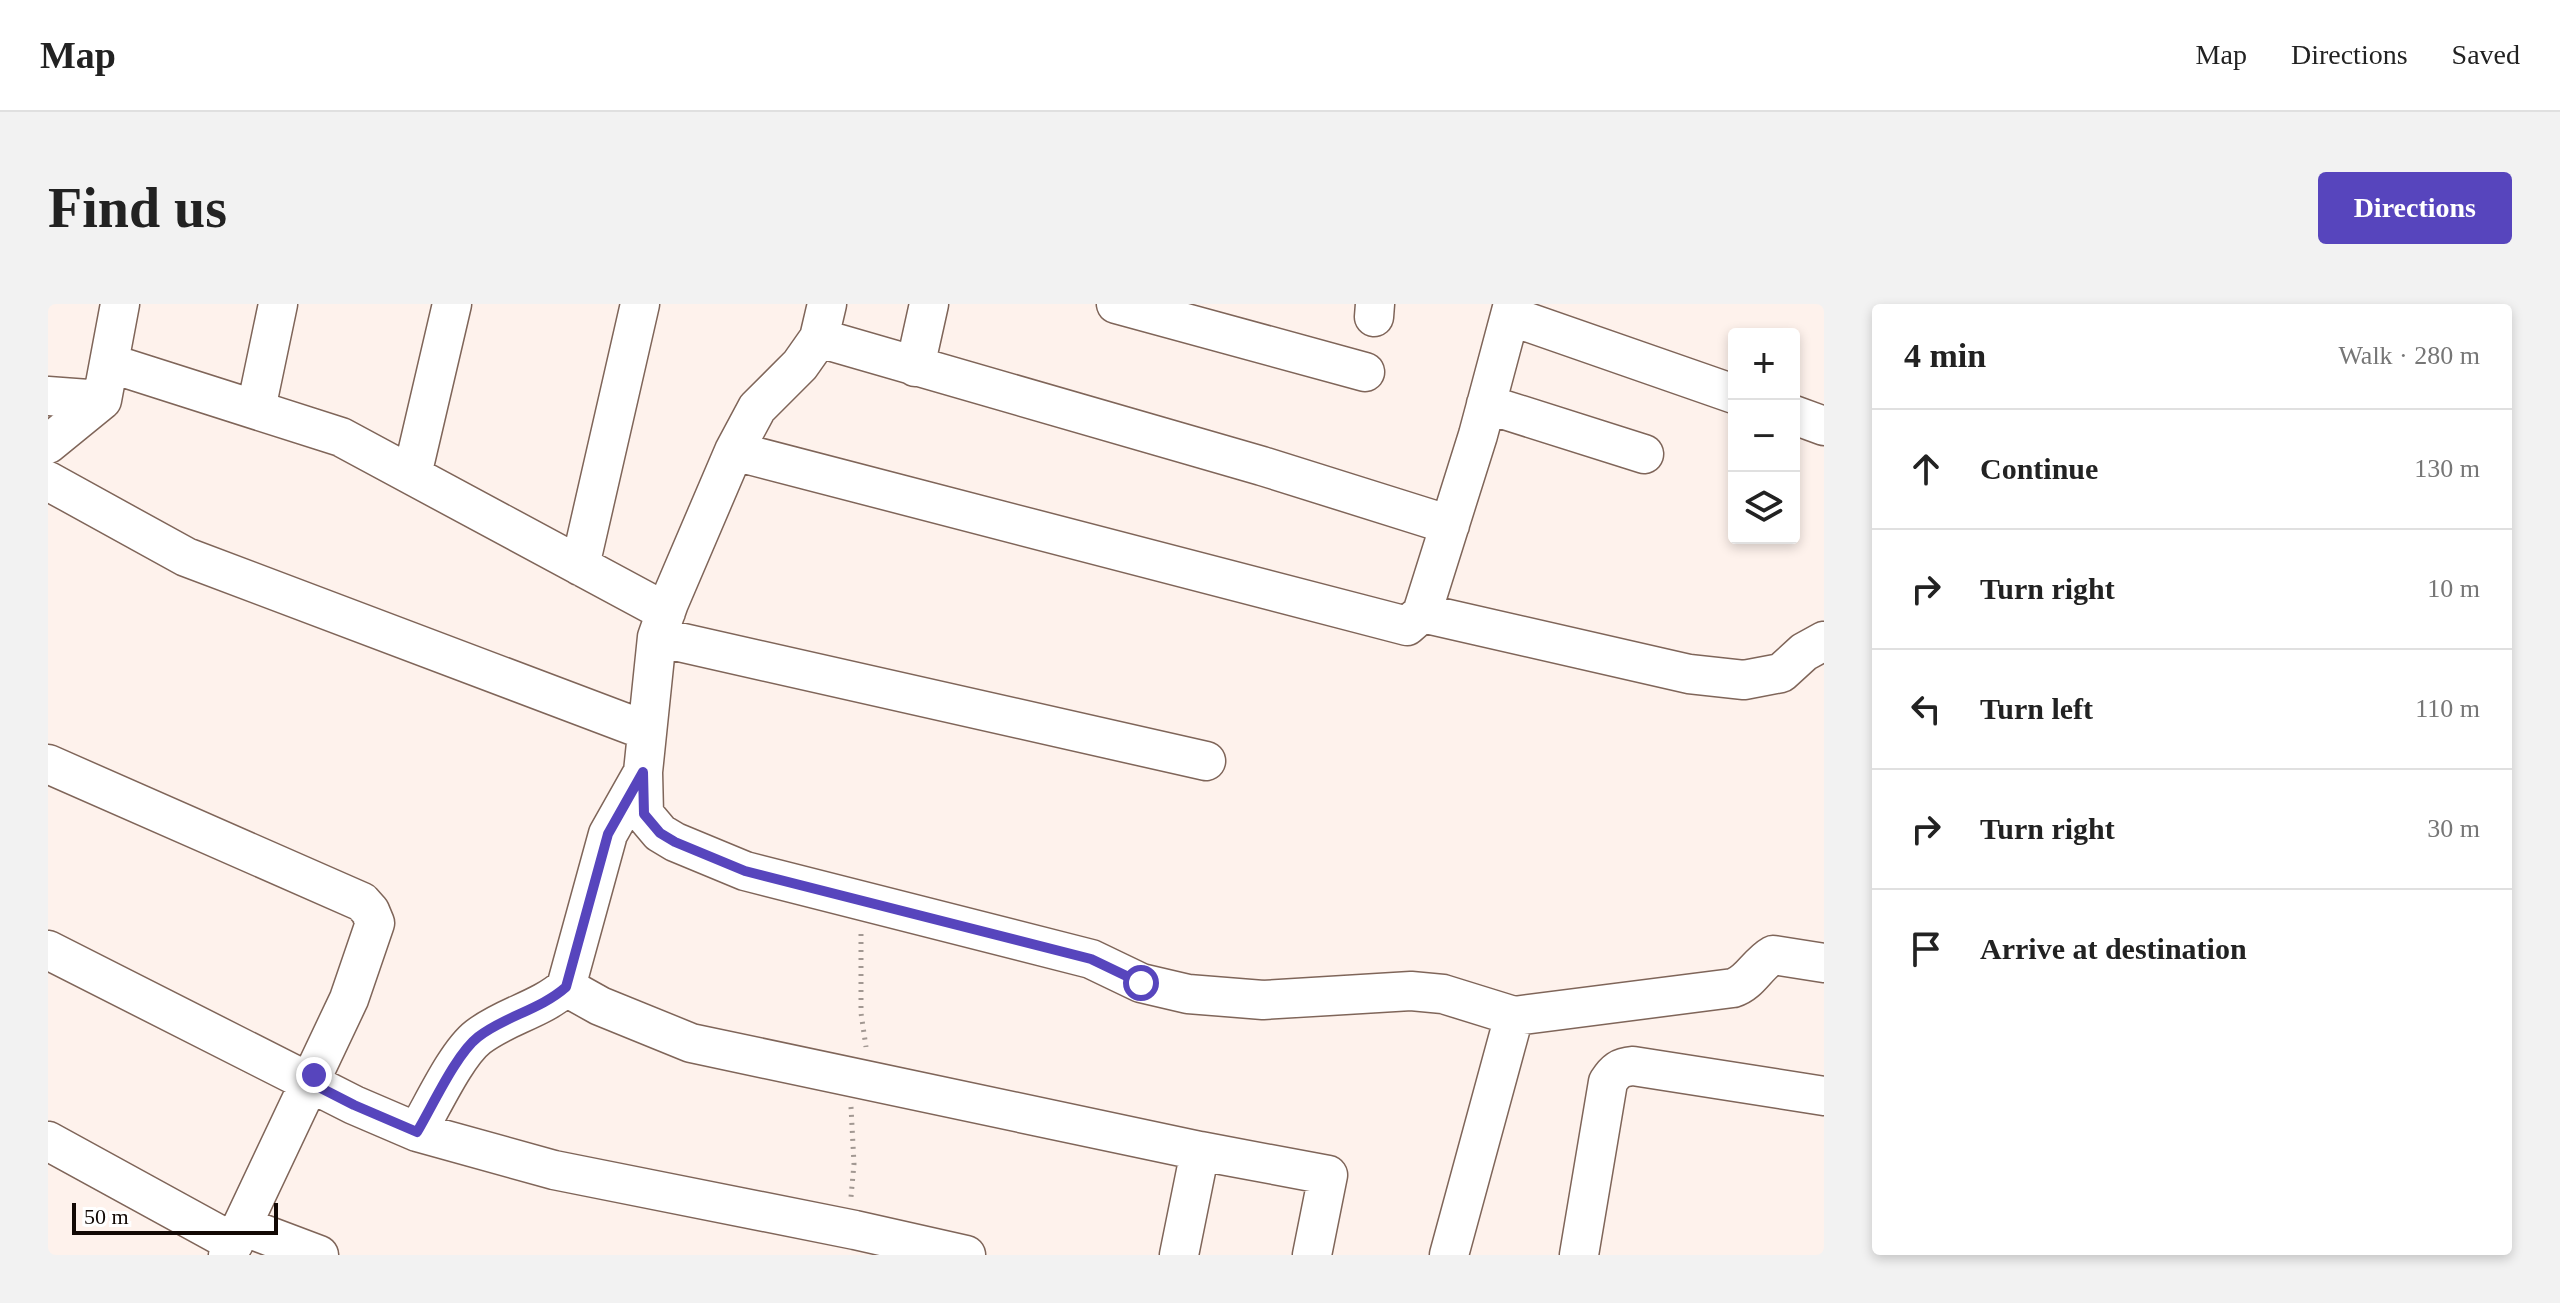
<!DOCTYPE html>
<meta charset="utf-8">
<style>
body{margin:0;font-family:Georgia,serif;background:#f2f2f2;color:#222}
.controls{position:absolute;right:24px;top:24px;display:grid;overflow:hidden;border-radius:8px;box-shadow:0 4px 12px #0003}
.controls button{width:72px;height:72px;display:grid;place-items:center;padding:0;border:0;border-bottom:2px solid #e0e0e0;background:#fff;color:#222;font:40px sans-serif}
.scale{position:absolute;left:24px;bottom:20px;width:206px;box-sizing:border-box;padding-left:8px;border:4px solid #120905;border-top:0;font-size:22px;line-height:28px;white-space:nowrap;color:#120905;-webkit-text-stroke:6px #fff;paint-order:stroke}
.stop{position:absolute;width:24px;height:24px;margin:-18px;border:6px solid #5745bd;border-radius:50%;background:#fff}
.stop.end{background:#5745bd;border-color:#fff;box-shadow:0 2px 8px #0008}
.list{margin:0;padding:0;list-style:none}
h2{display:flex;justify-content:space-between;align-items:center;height:104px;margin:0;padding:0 32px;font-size:34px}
h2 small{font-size:26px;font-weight:400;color:#767676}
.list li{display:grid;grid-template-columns:52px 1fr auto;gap:24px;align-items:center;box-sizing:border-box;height:120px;padding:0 32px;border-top:2px solid #e0e0e0}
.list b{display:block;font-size:30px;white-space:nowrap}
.list em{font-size:26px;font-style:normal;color:#767676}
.icon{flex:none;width:44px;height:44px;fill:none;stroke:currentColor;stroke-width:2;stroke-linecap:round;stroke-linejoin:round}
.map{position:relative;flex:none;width:1776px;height:951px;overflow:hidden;border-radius:8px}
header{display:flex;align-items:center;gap:48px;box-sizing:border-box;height:112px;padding:0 40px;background:#fff;border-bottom:2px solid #e0e0e0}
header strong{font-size:38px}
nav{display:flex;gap:44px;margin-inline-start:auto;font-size:28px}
.intro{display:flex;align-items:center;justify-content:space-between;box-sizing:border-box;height:192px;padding:0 48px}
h1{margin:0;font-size:56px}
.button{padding:20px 36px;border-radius:8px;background:#5745bd;color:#fff;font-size:28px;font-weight:700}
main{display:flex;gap:48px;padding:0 48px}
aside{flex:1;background:#fff;border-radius:8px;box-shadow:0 4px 12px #0003}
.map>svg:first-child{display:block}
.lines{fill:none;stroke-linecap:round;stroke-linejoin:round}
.minor-casing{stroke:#7f6559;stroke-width:41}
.path{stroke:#a29892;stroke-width:5;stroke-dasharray:2 6;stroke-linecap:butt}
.minor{stroke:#fff;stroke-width:38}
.route{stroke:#5745bd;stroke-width:10}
</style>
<header>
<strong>Map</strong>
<nav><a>Map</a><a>Directions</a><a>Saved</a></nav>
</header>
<div class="intro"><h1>Find us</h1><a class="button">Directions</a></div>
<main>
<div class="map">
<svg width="1776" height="951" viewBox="0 0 1776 951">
<rect width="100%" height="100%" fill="#fef2ec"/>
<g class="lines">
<g class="minor-casing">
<path id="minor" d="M779,0l-8,34 -19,27 -43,43 -23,43 -65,152 -12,34 -14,135 1,42 16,19 15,9 70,29 346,88 50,24 47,11 75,6 148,-9 32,3 71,22 219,-28c17,-5 24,-24 40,-33l51,8
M1068,0l249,68
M1462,12l224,78
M1326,13l1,-13
M771,34l443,128 188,59
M61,59l232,74 325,175
M867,63l14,-63
M0,92l54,4
M1438,100l158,50
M208,105l22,-105
M1746,111l30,11
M0,140l54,-44 18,-96
M686,147l673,175 15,-13 56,-178 35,-131
M364,171l40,-171
M0,177l138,76 461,174
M532,262l60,-262
M1374,309l267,61 55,6 37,-7 23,-21 20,-11
M609,333l549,124
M0,460l314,138 8,9 5,12 -26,76 -121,256
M0,646l306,155 63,27 137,38 301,60 111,25
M518,683l34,19 91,37 509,108 128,24 -16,80
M369,828c15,-25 39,-78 61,-95 27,-21 62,-27 88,-50l42,-153 35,-62
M0,837l186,102
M194,922l77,29
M1131,951l21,-104
M1401,951l65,-239
M1531,951l29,-173c7,-11 12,-15 25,-16l191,30"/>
</g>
<path class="path" d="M813,630v79l5,34
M803,803l3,57 -3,33"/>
<use href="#minor" class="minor"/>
</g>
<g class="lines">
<path class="route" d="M266,771l-3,8 43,22 63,27c15,-25 39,-78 61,-95 27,-21 62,-27 88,-50l42,-153 35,-62 1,42 16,19 15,9 70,29 346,88 50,24"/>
</g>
</svg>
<div class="controls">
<button>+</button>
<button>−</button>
<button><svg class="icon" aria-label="layers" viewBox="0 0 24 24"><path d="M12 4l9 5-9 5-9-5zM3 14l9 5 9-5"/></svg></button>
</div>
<div class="scale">50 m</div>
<div class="stop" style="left:1093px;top:679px"></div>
<div class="stop end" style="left:266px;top:771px"></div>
</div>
<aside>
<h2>4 min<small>Walk · 280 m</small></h2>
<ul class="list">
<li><svg class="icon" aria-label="ahead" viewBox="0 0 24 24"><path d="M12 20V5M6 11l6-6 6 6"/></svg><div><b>Continue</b></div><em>130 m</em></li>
<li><svg class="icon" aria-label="right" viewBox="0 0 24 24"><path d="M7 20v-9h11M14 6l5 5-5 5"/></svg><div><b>Turn right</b></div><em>10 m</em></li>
<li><svg class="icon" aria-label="left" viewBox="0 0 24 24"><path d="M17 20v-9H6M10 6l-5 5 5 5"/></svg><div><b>Turn left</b></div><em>110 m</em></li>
<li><svg class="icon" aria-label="right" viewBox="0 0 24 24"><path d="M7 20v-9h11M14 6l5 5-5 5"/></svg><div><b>Turn right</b></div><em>30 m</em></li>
<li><svg class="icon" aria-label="arrive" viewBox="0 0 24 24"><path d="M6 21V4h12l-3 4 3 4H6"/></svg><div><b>Arrive at destination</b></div></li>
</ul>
</aside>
</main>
